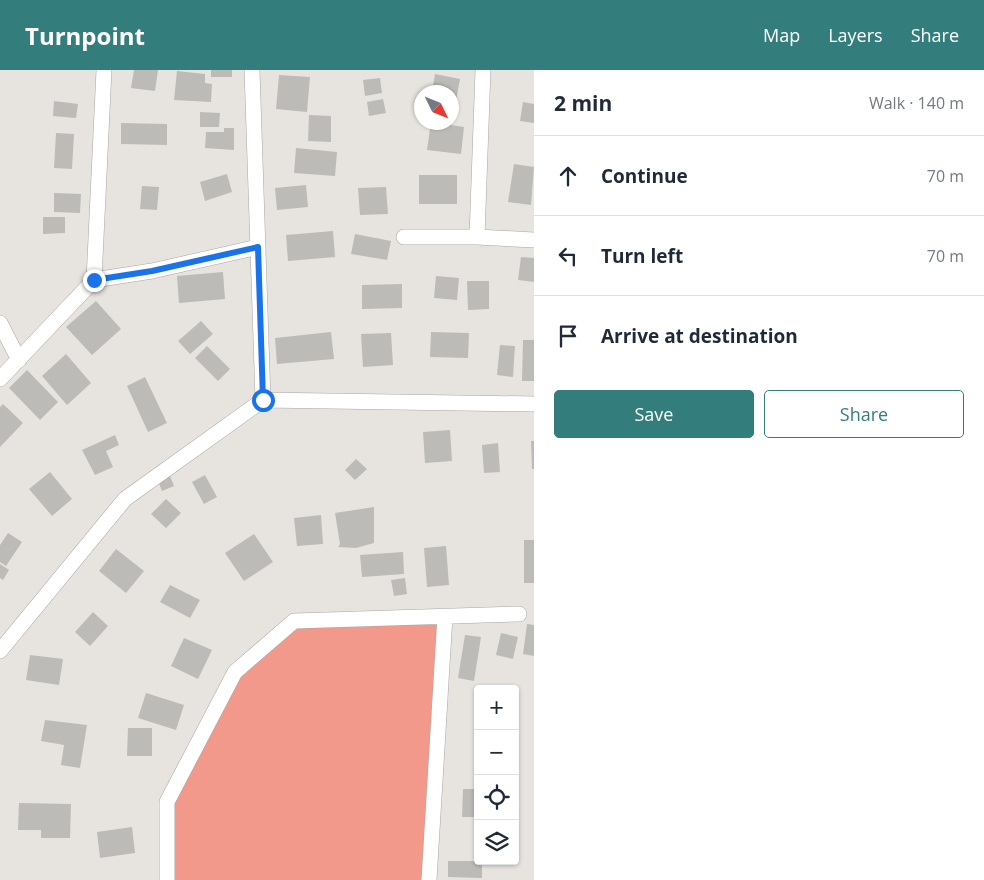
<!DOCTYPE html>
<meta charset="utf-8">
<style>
body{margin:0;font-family:"Open Sans",sans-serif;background:#f2f2f3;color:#1f2937}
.controls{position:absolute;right:15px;bottom:15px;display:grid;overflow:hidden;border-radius:5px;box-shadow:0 1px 4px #0004}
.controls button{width:45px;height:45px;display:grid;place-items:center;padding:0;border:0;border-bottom:1px solid #e0e1e3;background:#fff;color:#1f2937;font:25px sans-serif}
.compass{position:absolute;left:414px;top:15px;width:45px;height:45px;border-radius:50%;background:#fff;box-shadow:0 1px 4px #0004;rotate:133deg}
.stop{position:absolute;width:15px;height:15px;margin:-11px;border:4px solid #1a73e8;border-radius:50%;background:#fff}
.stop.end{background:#1a73e8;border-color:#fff;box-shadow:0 1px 5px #0008}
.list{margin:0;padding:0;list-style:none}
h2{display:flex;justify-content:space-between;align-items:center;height:65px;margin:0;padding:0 20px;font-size:21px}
h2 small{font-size:16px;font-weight:400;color:#747a83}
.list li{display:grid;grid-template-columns:32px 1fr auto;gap:15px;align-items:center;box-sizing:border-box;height:80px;padding:0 20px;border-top:1px solid #e0e1e3}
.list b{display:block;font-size:19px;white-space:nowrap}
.list em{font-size:16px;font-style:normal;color:#747a83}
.actions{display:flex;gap:10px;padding:15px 20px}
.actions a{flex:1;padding:11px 0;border:1px solid #337d7d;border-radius:5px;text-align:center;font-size:18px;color:#337d7d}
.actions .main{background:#337d7d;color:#fff}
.icon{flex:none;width:28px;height:28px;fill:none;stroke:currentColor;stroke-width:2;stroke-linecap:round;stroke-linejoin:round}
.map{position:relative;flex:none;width:534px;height:810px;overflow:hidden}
header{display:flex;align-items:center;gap:30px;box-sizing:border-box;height:70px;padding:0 25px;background:#337d7d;color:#fff}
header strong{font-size:24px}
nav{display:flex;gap:28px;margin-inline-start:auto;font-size:18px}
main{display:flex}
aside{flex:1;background:#fff}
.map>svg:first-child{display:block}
.green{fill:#f3998c}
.building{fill:#bcbbb7}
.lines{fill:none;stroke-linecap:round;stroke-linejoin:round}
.minor-casing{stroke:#a9a6a3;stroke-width:16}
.minor{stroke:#fff;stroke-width:15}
.route{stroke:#1a73e8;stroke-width:6}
</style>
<header>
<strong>Turnpoint</strong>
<nav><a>Map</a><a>Layers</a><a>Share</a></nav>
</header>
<main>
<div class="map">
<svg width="534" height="810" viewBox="0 0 534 810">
<rect width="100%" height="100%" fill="#e7e4e0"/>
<path class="green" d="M445,546l-16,264h-262v-78l68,-130 59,-51z"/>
<path class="building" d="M134,0h24l-3,21 -24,-3z
M211,0h21v7h-21z
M177,1l28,3v9l7,1 -1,18 -37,-2z
M435,4l25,5 -5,27h-3v-14h-20z
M279,5l31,2 -3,35 -31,-3z
M380,8l2,15 -17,3 -2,-16z
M383,29l3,14 -17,3 -2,-14z
M54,31l24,3 -2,14 -23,-2z
M523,32l11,2v19l-14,-2z
M200,42l20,1 -1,14h-19z
M309,45l22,1v26l-23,-1z
M431,52l33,5 -3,27 -34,-4z
M121,53l46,1v21l-46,-1z
M224,58h10v22l-29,-2 1,-16h18z
M56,63l18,1 -2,35 -18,-1z
M296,78l41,4 -2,24 -41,-3z
M514,94l20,3 -3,38 -23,-3z
M227,104l5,18 -27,9 -5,-19z
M419,105h38v29h-38z
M306,115l2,22 -31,3 -2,-22z
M142,116l17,1 -2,23 -17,-1z
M386,117l2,27 -28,1 -2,-27z
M54,123l27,1 -1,19 -26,-1z
M43,147h22v16l-22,1z
M333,161l2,26 -47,4 -2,-26z
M355,164l36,7 -4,19 -36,-6z
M521,187l13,1v24l-16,-2z
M223,202l2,27 -46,4 -2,-27z
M436,206l23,2 -2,22 -23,-2z
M467,211h22v28l-21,1z
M402,214v24l-40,1v-24z
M96,231l25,28 -29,26 -26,-28z
M201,251l12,13 -23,20 -12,-13z
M331,262l3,27 -57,5 -2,-26z
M431,262l38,1 -1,25 -38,-1z
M391,263l2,32 -30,2 -2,-33z
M523,270h11v41h-12z
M500,275l15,1 -2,31 -16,-2z
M207,276l23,23 -12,12 -23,-23z
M66,284l25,29 -24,22 -25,-29z
M27,300l31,32 -18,18 -31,-32z
M145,307l22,46 -19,9 -21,-46z
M3,334l20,19 -23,24v-40z
M450,360l2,31 -27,2 -2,-31z
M115,365l4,10 -13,6 7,16 -18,8 -13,-25z
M531,371h3v28h-2z
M498,373l2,29 -16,1 -2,-28z
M356,389l11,10 -12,11 -10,-10z
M50,402l22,27 -20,17 -23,-27z
M205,405l12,22 -13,7 -12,-22z
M170,406l4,10 -12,5 -4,-10z
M166,429l15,14 -15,15 -15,-14z
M374,437v36l-18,5 -18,-1 2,-3 -5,-31z
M321,445l2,29 -26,2 -3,-28z
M8,463l14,9 -16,24 -6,-4v-17z
M254,464l19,28 -29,19 -19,-28z
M524,470h10v43h-10z
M446,476l3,39 -22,2 -3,-39z
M116,479l28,22 -18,22 -27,-22z
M403,482l1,22 -42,3 -2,-22z
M0,494l9,6 -6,10 -3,-2z
M405,508l2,16 -13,2 -3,-16z
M170,515l30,15 -10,18 -30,-16z
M93,542l15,14 -18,20 -15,-14z
M527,554l7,1v31l-11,-2z
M501,563l17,4 -5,22 -17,-4z
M465,565l16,2 -7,44 -16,-3z
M184,568l28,12 -14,29 -27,-13z
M30,585l33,4 -4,26 -33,-5z
M146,623l38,12 -8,25 -38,-12z
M45,650l42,5 -7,43 -19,-3 3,-20 -23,-4z
M128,658h24v28h-25z
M463,719h15v28h-16z
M19,733l52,1 -1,34h-29v-8h-23z
M132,757l3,26 -35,5 -3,-26z
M448,791h34v17l-34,-1z"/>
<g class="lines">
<g class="minor-casing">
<path id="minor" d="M252,0l11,330
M483,0l-6,167 57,3
M404,167h73
M94,210l58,-9 106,-24
M0,253l19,37
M0,309l94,-99 10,-210
M0,581l125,-152 138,-99 271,4
M167,810v-78l68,-130 59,-51 225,-7
M429,810l16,-264"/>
</g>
<use href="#minor" class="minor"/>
</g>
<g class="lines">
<path class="route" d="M94,210l58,-9 106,-24 5,153"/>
</g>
</svg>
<div class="controls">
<button>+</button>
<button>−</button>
<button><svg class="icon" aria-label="locate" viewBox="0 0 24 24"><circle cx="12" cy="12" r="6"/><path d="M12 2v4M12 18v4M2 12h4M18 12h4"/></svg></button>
<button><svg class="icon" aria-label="layers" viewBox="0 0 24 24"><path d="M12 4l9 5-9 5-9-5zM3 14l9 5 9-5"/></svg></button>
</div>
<svg class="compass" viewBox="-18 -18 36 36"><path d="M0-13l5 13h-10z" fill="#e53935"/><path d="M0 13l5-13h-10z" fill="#747a83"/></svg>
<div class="stop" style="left:263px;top:330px"></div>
<div class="stop end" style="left:94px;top:210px"></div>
</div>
<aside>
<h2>2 min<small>Walk · 140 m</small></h2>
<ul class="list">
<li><svg class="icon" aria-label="ahead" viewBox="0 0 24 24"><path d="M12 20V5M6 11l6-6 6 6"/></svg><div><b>Continue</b></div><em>70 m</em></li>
<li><svg class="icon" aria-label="left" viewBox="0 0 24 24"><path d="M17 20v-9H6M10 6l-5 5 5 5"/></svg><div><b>Turn left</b></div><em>70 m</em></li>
<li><svg class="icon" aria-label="arrive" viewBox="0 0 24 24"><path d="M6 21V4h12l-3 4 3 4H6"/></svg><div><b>Arrive at destination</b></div></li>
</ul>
<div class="actions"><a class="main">Save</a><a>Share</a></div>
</aside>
</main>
